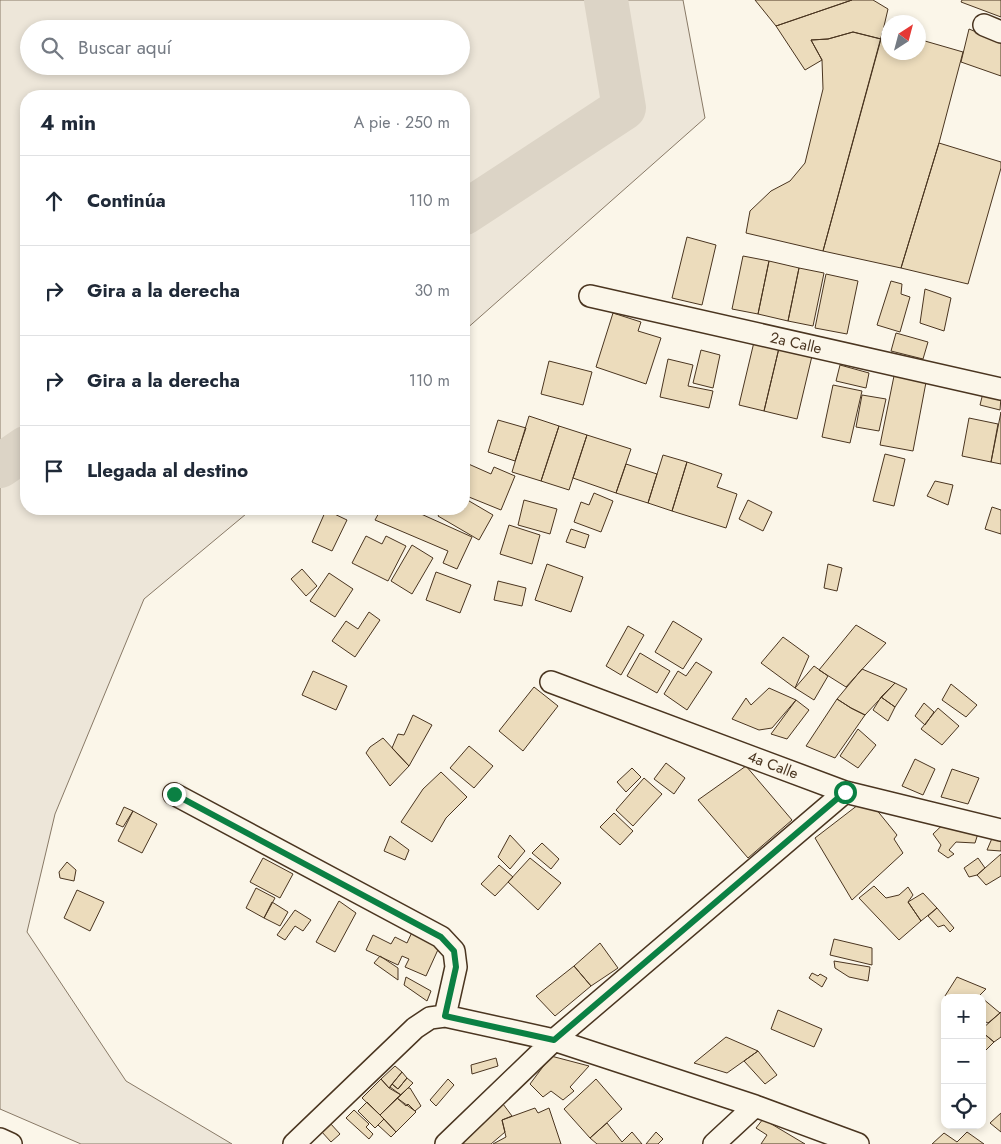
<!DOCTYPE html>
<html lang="es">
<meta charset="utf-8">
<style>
body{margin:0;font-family:Jost,sans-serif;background:#f2f2f3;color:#1f2937}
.controls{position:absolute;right:15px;bottom:15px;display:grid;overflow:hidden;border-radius:10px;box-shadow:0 2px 8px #0003}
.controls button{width:45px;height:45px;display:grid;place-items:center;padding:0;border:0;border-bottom:1px solid #e0e1e3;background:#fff;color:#1f2937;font:25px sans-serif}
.compass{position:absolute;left:881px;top:15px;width:45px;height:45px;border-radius:50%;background:#fff;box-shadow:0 2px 8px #0003;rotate:36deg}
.stop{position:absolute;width:15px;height:15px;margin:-11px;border:4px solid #0b8043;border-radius:50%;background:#fff}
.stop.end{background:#0b8043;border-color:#fff;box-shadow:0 1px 5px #0008}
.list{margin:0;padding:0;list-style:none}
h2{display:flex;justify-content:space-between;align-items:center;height:65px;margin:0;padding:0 20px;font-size:21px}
h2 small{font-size:16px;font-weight:400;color:#747a83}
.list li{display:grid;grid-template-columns:32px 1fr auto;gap:15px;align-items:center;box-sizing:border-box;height:90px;padding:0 20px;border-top:1px solid #e0e1e3}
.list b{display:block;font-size:19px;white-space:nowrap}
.list em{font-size:16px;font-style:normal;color:#747a83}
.icon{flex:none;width:28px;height:28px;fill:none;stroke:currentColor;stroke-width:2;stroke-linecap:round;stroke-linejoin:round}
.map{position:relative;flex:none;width:1001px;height:1144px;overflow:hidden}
.search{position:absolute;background:#fff;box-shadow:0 2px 8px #0003;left:20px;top:20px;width:450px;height:55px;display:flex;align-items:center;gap:12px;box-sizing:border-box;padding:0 18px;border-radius:28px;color:#747a83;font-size:19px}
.panel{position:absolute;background:#fff;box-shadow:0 2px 8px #0003;left:20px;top:90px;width:450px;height:425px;border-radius:20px}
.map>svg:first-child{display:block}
.green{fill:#ede6d9;stroke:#887966;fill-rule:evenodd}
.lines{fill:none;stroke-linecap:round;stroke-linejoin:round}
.river{stroke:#dcd4c6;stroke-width:44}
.building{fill:#ecdcbc;stroke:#4a3520}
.minor-casing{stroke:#4a3520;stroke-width:24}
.minor{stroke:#fbf6e9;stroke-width:21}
.route{stroke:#0b8043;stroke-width:6}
.labels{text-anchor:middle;stroke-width:4;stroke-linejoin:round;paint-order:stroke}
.street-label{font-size:15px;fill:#4a3520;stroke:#fbf6e9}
</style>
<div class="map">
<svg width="1001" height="1144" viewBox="0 0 1001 1144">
<rect width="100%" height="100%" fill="#fbf6e9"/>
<path class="green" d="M0,0h683l22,118 -241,213v-235h-438v413h226l-108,90 -89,215 -28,118 99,149 106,63h-151l-81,-35zM29,29h432v37h-432z"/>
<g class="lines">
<path class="river" d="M464,213l160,-105 -18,-108
M0,466l26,-18"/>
</g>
<path class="building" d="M755,0h97l-76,26z
M852,0h21l15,9 -7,30 -28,-7 -25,7 -17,1 11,20 -17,10 -29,-44z
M962,0h39v17l-40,-15z
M969,29l32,13v34l-40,-14z
M883,30l5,1v21h30v-13l45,13 -24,91 -38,125 -78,-17z
M853,32l28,7 -58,212 -77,-18 4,-22 21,-20 19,-10 15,-18 18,-74 -1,-29 -11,-20 17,-1z
M939,143l62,19v6l-33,116 -67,-16z
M687,237l29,8 -14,60 -30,-7z
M743,256l26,5 -11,53 -26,-5z
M769,261l30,7 -11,53 -30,-7z
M799,268l25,5 -11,53 -25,-5z
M826,274l32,7 -11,53 -32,-6z
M891,281l11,3 -1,10 9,3 -10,35 -23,-7z
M925,289l26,9 -7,33 -24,-8z
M613,313l28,9 -3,9 23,7 -15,46 -50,-17z
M896,333l32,9 -5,17 -32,-8z
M754,342l25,6 -15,63 -25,-6z
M779,348l33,8 -15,63 -33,-8z
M701,350l19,5 -7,33 -20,-5z
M668,359l25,6 -5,21 25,5 -4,17 -49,-11z
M549,361l43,11 -9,33 -42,-11z
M840,365l29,8 -3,15 -30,-7z
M895,371l32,6 -14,74 -33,-6z
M833,385l29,6 -12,52 -28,-6z
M983,393l18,4 -1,13 -20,-5z
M862,395l24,4 -7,32 -23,-4z
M1001,412v52l-10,-2z
M529,416l30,10 -18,55 -29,-9z
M969,418l29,6 -7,38 -29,-6z
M498,420l28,8 -11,33 -27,-9z
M559,426l28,9 -18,55 -28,-9z
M587,435l44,14 -15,44 -43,-15z
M885,454l20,5 -11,47 -21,-5z
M663,455l24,7 -15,49 -24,-8z
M464,462l27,12 3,-7 21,9 -14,34 -37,-15z
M687,462l35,12 -5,13 20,7 -11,34 -54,-17z
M626,464l31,10 -9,29 -32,-10z
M935,481l18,4 -5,20 -21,-9z
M594,493l19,8 -12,31 -27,-10 7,-20 8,3z
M464,498l29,17 -14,25 -41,-24 4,-7h22z
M524,500l33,9 -7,25 -32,-9z
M748,500l24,12 -9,19 -24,-12z
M992,507l9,3v24l-16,-5z
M381,509h29l62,28 -15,32 -14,-6 5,-12 -73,-31z
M326,510l21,10 -15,31 -20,-9z
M509,525l31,10 -8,29 -32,-10z
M571,529l18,6 -4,13 -19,-6z
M366,536l16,8 4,-8 20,10 -18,35 -36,-18z
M412,545l21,13 -21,36 -21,-13z
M547,564l36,13 -12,35 -36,-12z
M828,564l14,4 -5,23 -13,-3z
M302,569l15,17 -11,10 -15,-17z
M436,572l35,13 -11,28 -34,-13z
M329,573l24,16 -18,28 -25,-16z
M498,581l28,7 -4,18 -28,-6z
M369,612l11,8 -25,37 -23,-16 14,-20 12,8z
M673,621l29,18 -19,30 -28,-17z
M856,625l30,18 -40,44 -27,-17z
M628,626l16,9 -23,40 -15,-9z
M783,637l26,19 -14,32 -34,-25z
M640,653l30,18 -13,22 -30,-17z
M696,662l16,10 -25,38 -23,-16 14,-23 8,5z
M814,666l14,10 -14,24 -19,-12z
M862,669l33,14 -30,32 -14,-7 -14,-9z
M313,671l34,15 -11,24 -34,-15z
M895,683l12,6 -12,18 -14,-10z
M951,684l26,21 -11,12 -24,-17z
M534,687l24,19 -35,45 -24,-20z
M769,688l27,12 -24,28 -13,2 -27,-11 14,-21 5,7z
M881,697l14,10 -7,14 -15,-11z
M837,699l14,9 14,7 -30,43 -29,-12z
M796,700l13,10 -22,29 -16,-5z
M924,703l10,9 -9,13 -10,-9z
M938,708l21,18 -17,19 -21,-16z
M413,715l19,10 -23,41 -17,-18 6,-14 6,1z
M858,729l18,16 -18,23 -18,-12z
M383,738l26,28 -19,20 -24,-33 4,-6z
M469,746l24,20 -19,22 -24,-20z
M915,759l20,10 -12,26 -21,-9z
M666,763l19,15 -11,16 -20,-15z
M746,766l46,54 -44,38 -50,-58z
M632,768l9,9 -15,15 -9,-10z
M952,769l27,9 -11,26 -27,-7z
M441,772l26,25 -21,21 -14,24 -31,-20 22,-33z
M644,778l18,16 -29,32 -17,-16z
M867,798l30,37 -3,4 9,14 -51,47 -37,-62z
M124,807l9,4 -10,16 -7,-3z
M133,811l24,13 -15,29 -24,-12z
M614,813l19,18 -13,14 -20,-18z
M953,815l28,9 -6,19 -19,-1 -7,8 5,4 -6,4 -10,-7 3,-6 -8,-11z
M996,829l5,1v21l-14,-1z
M510,835l15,16 -15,18 -12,-12z
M390,836l19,14 -4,10 -21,-9z
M542,843l17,16 -8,10 -19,-16z
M1001,854v22l-15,9 -9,-10z
M263,858l30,16 -13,24 -30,-16z
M530,858l31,25 -23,27 -30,-28z
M978,858l7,10 -8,7 -8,2 -5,-9z
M67,862l9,8 -2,11 -14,-3 -1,-6z
M499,865l14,12 -18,19 -14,-12z
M874,886l12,12 13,-3 9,-8 5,8 -5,7 13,19 -22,19 -40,-42z
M256,888l19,10 -11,20 -18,-10z
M77,890l27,12 -14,29 -26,-13z
M923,893l14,15 -16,13 -13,-19z
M339,901l17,12 -21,39 -19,-10z
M272,902l16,10 -8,14 -16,-8z
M937,908l17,20 -4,4 -6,-7 -6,2 -10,-11z
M295,910l16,10 -8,11 -8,-5 -10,14 -8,-5z
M413,930l28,13 -15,33 -21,-9 4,-8 -7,-3 -4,9 -32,-15 7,-15 18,9 4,-7 12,6z
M834,939l38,9v17l-42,-10z
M600,943l18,25 -27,18 -17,-20z
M380,956l18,12v12l-24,-17z
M834,961l36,6 -2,14 -19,-4 -14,-9z
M574,966l17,20 -36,30 -19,-20z
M812,973l6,3 2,-2 7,4 -5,9 -13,-9z
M406,977l25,14 -4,10 -23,-16z
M957,977l29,12 -9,9h-29l-3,-2z
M982,998l18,15 -12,10 -6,-3z
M778,1010l44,19 -8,18 -43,-18z
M1001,1012v25l-7,5 -12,-10v-3z
M982,1032l12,10 -12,12z
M726,1037l32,14 -31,22 -33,-10z
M758,1051l19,24 -12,9 -21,-23z
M551,1056l38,10 -19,21 4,4 -11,9 -12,-9 -8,6 -13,-13z
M496,1058l2,8 -26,8 -1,-9z
M395,1066l7,6 -13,16 -8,-9z
M402,1072l5,6 -9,11 -6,-5z
M407,1078l6,5 -12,12 -11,-8 2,-3 6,5z
M381,1079l8,9 12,7 -21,20 -18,-17z
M448,1079l6,6 -18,21 -6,-6z
M596,1079l26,30 -32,29 -26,-29z
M408,1088h2l11,18 -6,5 -18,-13z
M397,1098l9,8 2,-2 8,8 -20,20 -16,-17z
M367,1102l17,17 -9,9 -17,-17z
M503,1104l9,12 -10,4 3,12 -14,12h-27l-2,-3z
M535,1108l3,5 11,-5 12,36h-68l13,-7 -4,-17z
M354,1110l15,14 -3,3 7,7 -4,5 -23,-21z
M1001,1113v19l-11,-9z
M384,1119l12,13 -5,5 -13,-12z
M763,1119l42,25h-44l6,-9 -11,-7z
M330,1123l10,11 -9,8 -10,-11z
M607,1123l15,19 10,-10 10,12h-45l-7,-6z
M656,1132l7,7 -5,5h-12z
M967,1132l17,12h-52l12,-11 13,9z"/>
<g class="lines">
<g class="minor-casing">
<path id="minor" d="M984,25l17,7
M590,296l411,93
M551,682l294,110 156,38
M174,794l267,143 13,14 2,16 -11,49
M0,1139l11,5
M294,1144l121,-116 15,-10 15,-2 109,24 201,66 103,38
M446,1144l108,-104 291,-248
M714,1144l41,-38"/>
</g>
<use href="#minor" class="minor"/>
</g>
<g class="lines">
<path class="route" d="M174,794l267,143 13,14 2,16 -11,49 109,24 291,-248"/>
</g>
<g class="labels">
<g class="street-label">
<text transform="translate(796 343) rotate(13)" y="5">2a Calle</text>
<text transform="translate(773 765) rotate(21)" y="5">4a Calle</text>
</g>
</g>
</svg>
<div class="controls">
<button>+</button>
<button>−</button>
<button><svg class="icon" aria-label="locate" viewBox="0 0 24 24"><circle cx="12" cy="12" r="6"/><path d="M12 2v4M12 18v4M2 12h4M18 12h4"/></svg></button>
</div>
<svg class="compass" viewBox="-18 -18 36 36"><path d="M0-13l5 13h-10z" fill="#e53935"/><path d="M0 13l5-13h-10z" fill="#747a83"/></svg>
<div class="stop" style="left:845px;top:792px"></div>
<div class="stop end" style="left:174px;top:794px"></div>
<div class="search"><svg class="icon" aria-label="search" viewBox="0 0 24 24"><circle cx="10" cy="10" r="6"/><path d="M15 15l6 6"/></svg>Buscar aquí</div>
<section class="panel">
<h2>4 min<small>A pie · 250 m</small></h2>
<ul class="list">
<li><svg class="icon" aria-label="ahead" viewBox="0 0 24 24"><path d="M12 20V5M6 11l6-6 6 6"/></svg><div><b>Continúa</b></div><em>110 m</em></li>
<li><svg class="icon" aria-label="right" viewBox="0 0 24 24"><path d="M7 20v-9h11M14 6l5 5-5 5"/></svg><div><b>Gira a la derecha</b></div><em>30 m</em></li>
<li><svg class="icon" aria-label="right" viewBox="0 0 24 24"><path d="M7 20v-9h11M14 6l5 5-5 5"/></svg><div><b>Gira a la derecha</b></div><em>110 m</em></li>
<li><svg class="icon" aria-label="arrive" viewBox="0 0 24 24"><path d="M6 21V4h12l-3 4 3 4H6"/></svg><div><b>Llegada al destino</b></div></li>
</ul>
</section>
</div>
